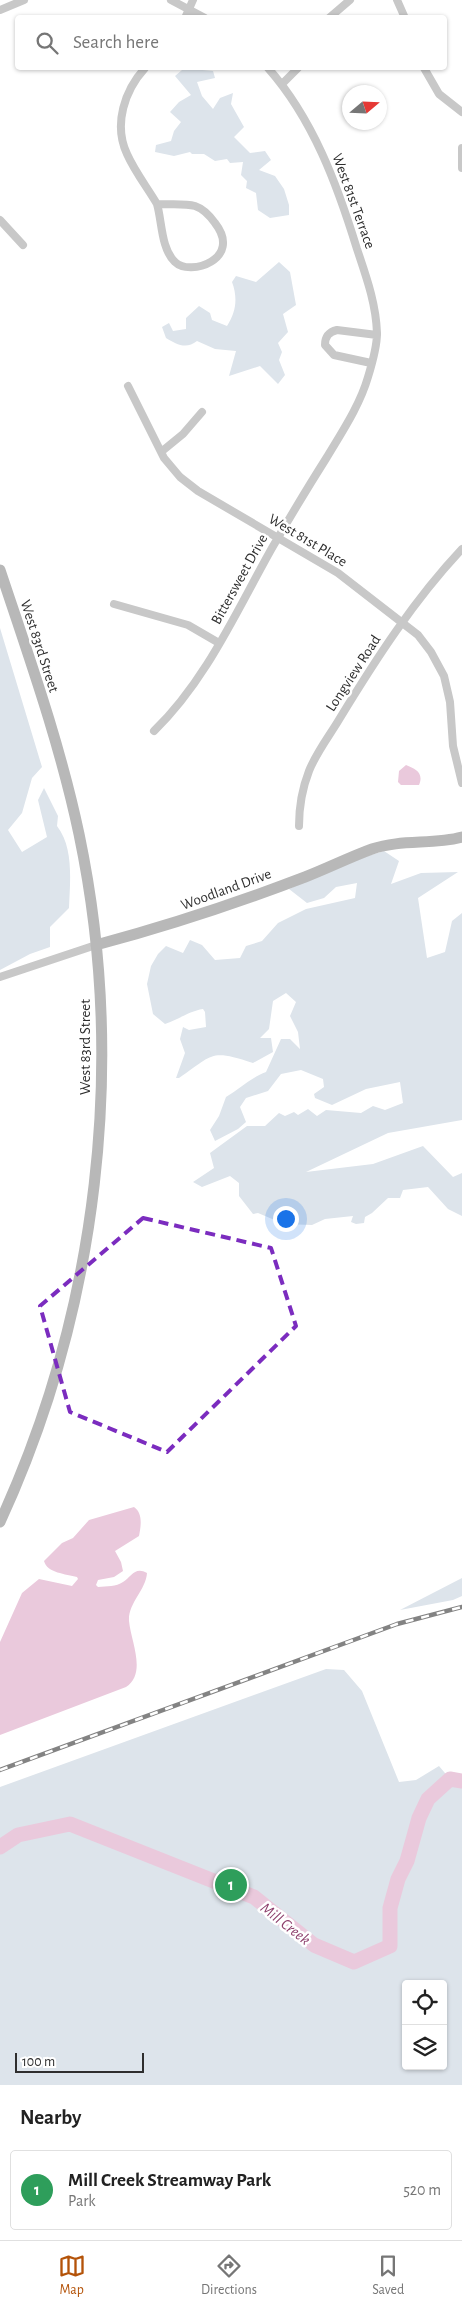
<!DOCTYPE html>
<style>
body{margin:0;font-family:"Alegreya Sans",sans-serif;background:#f6f6f6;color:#222}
.controls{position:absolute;right:15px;bottom:15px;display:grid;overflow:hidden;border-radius:5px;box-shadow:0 1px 4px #0004}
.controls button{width:45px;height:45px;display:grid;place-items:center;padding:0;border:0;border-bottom:1px solid #e0e0e0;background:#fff;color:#222;font:25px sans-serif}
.compass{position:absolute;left:342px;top:85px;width:45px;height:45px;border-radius:50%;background:#fff;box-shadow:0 1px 4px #0004;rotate:71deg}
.scale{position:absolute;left:15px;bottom:12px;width:129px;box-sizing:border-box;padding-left:5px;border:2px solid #2e2e2e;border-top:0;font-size:14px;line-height:18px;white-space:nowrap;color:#2e2e2e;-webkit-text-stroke:4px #fff;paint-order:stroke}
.you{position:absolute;left:285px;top:1218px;width:18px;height:18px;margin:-12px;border:4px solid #fff;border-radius:50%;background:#1a73e8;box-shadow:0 0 0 8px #1a73e833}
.badge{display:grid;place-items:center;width:32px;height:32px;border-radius:50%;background:#b45309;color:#fff;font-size:16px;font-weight:700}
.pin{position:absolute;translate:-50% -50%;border:2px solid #fff;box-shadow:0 1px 5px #0006}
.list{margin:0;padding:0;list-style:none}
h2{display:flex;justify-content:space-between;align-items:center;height:65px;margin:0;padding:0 20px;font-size:21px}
h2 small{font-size:16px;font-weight:400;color:#767676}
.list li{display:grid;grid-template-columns:32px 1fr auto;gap:15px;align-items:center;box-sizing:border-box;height:80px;margin:0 10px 10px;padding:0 10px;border:1px solid #e0e0e0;border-radius:5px}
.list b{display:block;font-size:19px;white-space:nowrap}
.list p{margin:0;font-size:16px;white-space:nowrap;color:#767676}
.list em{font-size:16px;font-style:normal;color:#767676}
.icon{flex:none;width:28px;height:28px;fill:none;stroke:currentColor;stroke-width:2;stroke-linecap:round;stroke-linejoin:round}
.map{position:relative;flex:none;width:462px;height:2085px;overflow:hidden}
.search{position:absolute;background:#fff;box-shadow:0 1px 4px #0004;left:15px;right:15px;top:15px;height:55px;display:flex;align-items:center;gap:12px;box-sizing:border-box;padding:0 18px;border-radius:5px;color:#767676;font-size:19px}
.sheet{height:155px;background:#fff}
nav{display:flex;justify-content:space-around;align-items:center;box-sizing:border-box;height:70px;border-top:1px solid #e0e0e0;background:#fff;font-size:14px;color:#767676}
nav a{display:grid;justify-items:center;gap:2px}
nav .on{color:#b45309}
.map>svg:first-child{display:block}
.green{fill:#dde4eb;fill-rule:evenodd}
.water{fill:#eac9dc}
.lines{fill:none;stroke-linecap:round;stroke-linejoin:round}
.river{stroke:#eac9dc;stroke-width:15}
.street{stroke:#c8c8c8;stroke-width:8}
.secondary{stroke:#b8b8b8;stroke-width:11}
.rail-casing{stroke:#838383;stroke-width:4.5}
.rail{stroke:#fff;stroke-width:2.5;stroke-dasharray:8;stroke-linecap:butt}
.marked{fill:none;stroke:#7b2cbf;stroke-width:4;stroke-dasharray:10 6;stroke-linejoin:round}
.labels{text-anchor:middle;stroke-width:5;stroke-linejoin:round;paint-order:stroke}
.street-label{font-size:15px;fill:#2e2e2e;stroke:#fff}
.water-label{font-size:16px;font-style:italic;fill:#8d3f6c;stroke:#fff}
</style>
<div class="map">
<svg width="462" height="2085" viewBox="0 0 462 2085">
<rect width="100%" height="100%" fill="#fff"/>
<path class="green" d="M192,69l21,2 2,7 -18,4 5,14 11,13 7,-11 13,-5 -2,11 13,23 -10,10 16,16 15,-2 6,9 -12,10 16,6 9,13 5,16v10l-19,3 -12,-8 -2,-17 -10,-5 1,-7 -6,-6 2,-13 -13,1 -3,-4 -12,2 -11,-7h-12l-2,-2 -16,4 -19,-4 1,-7 15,-4 3,-10 7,-9 -11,-10 9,-10 12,-7 -16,-19 7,-6z
M279,262l11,10 6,33 -13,9 5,18 -10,11 4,9 -3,8 6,15 -7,9 -18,-18 -31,10 7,-25 -21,-2 -18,-8c-11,9 -21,3 -31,-3l-4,-11 7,-4 4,8 13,-2v-11l13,-12 11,7 2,7 15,6c9,-14 11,-28 5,-44l4,-6 20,6z
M0,628l42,139 -10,11 -10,35 -14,17 14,22 25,-15 -9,-37 6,-12 14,28 -1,10c17,22 13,55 12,82l-19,19v20l-20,7 -30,16z
M384,851l15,10 -8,23 30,-11 37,-1 -40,26 9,60 18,-6 7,-31 10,-8v207l-74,13 -82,39 67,-8 50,-18 30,31 9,-4v43l-14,-7 -20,-22 -25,3 -3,8h-12l-16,15 -7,4 -1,6 -8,1 -5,-2 2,-6 -28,3 -13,6 -28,-1 -26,-11 -5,1 -14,-18v-13l-9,-7 -28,11 -9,-5 21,-14 -4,-15 37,-27h18l14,-13 6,3 9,-4 4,3 10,-6 9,7 9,-6 35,3 12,-7 12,4 18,-7 -3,-21 -34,7 -34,16 -17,-7 -1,-4 10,-7 -1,-8 -22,-9 -20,4 -13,17 -22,7 -6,9 6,15 -8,7 -23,12 -5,-11 9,-14 7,-19c14,-8 24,-19 40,-25l15,-33h9l10,10 -2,-17 -8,-16 6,-14 -10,-9 -13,8 -4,28 -9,9h11l2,14 -20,11c-43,-14 -39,-9 -74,15h-3l9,-25 -5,-14 3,-12 6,3 17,-3 -1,-15 -2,-3c-14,2 -25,11 -38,15l-12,-10 -6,-30 4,-18 7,-12 8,-8 17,7 7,-13 12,5 13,15 25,-2 6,-12 16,-5 16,-18 28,-14 49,-11 2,-15 -21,4 -12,11 -17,5 -18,-14 56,-26z
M462,1578v18l-9,4 -53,10z
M326,1669l18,1 18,21 37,91 17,-2 23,-14 11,13 12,2v304h-462v-298zM406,1984h37v82h-37z"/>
<path class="water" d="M406,765c10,4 18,8 13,20h-18l-3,-3 1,-11z
M134,1507c9,6 7,19 5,29l-24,15 6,11 2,9 -9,6 -16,3 -2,5 2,2c9,-1 18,0 25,-5 8,-5 12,-16 24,-9 -1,17 -19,30 -18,48 2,21 18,52 -3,66l-126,48v-93l22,-49 17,-14 33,7 6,-7 -1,-2c-11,-3 -30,-4 -33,-16l18,-18 11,-5 16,-18z"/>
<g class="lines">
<path class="river" d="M0,1847l18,-12 52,-11 184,73 60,48 40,17 36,-16v-38l8,-29 9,-18 12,-43 9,-19 22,-20 12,2"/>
<path class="street" d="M171,0l34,18
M397,0l8,18
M0,10l24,-10
M185,18l8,-18
M329,18l21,-18
M145,68c-20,22 -32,56 -18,86 8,18 20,33 30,50
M424,68l15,26 23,18
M282,84l16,-16
M462,148v20
M157,204c12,1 27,-1 38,2 9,3 15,10 20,17 28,36 -25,54 -40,39 -14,-13 -13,-41 -18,-58z
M0,220l23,25
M371,363l-37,-8 -9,-10c0,-9 4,-13 12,-15l40,5
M128,386l36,72 16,19 18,14 140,82 80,62 13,17 13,24 6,26 3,44 9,37
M161,452l22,-18 19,-22
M114,604l74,21 31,18
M154,731c52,-50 83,-121 118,-183 18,-31 36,-61 55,-91 15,-25 33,-52 41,-80 4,-13 9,-31 9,-44 -1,-30 -11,-57 -20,-84 -20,-65 -44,-130 -89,-181
M299,826c0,-19 3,-37 10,-55 7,-18 21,-36 31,-53 36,-59 74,-118 122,-169
M0,977l96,-32"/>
<path class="secondary" d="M0,570c29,87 60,174 79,264 48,229 19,475 -79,688
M96,945c71,-19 141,-42 209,-68 23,-9 45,-20 67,-28 29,-10 61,-4 90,-12"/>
<g class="rail-casing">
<path id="rail" d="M0,1770l397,-146 65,-17"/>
</g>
<use href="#rail" class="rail"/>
</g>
<path class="marked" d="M143,1218l128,30 25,78 -129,126 -97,-40 -30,-106z"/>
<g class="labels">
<g class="street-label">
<text transform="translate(354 201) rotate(70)" y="5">West 81st Terrace</text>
<text transform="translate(308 540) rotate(31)" y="5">West 81st Place</text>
<text transform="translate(239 579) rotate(-61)" y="5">Bittersweet Drive</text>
<text transform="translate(40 646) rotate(72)" y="5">West 83rd Street</text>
<text transform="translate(353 673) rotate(-57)" y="5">Longview Road</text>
<text transform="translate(226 889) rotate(-20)" y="5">Woodland Drive</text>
<text transform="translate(85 1047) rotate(-90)" y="5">West 83rd Street</text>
</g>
<g class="water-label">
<text transform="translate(286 1923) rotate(38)" y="6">Mill Creek</text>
</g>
</g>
</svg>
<div class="controls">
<button><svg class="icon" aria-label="locate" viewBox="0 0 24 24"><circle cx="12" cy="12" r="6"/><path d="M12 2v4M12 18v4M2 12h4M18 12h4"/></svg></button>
<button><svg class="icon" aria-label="layers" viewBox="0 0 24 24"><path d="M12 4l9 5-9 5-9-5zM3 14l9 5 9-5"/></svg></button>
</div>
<svg class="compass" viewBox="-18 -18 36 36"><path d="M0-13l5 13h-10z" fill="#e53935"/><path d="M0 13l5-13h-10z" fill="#767676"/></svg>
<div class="scale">100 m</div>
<div class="you"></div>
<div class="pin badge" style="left:231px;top:1885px;background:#2e9e5b">1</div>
<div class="search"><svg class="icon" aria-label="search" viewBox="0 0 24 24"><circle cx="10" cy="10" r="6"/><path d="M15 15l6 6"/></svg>Search here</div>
</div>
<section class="sheet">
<h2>Nearby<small></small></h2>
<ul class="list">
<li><span class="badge" style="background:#2e9e5b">1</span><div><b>Mill Creek Streamway Park</b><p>Park</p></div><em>520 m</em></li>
</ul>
</section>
<nav>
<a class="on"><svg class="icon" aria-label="map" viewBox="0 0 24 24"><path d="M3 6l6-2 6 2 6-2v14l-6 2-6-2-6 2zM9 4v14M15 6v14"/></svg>Map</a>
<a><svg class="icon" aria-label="directions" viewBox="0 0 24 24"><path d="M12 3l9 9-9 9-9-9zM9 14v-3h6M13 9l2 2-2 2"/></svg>Directions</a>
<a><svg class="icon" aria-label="saved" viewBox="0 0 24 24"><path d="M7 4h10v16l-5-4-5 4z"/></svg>Saved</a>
</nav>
